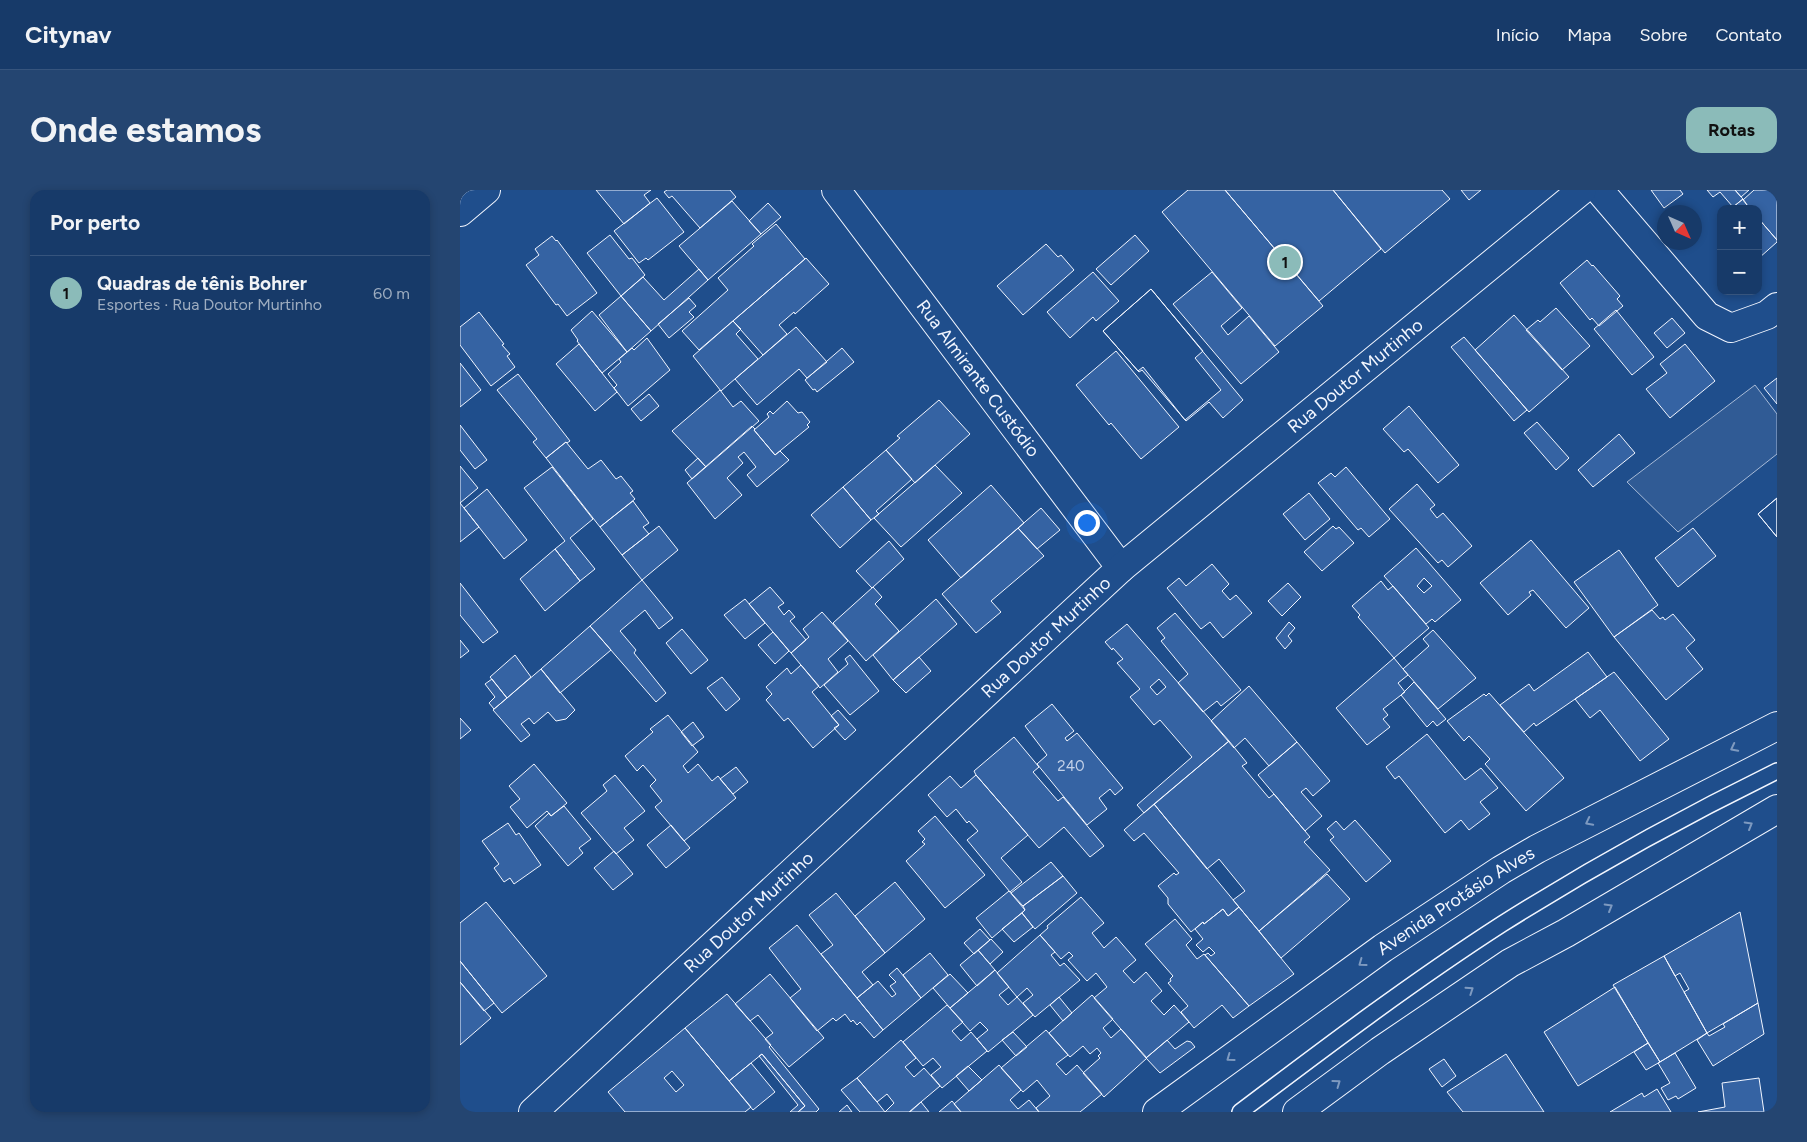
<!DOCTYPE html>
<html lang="pt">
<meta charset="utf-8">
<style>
body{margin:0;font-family:Figtree,sans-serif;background:#244571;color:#f1f3f6}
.controls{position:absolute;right:15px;top:15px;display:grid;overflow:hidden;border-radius:10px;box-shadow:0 2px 8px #0003}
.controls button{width:45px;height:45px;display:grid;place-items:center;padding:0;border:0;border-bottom:1px solid #36547d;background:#173a69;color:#f1f3f6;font:25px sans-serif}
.compass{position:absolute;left:1197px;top:15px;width:45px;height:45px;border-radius:50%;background:#173a69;box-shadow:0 2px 8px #0003;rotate:135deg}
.you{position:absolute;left:626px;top:332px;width:18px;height:18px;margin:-12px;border:4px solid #fff;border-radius:50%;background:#1a73e8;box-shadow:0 0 0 8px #1a73e833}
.badge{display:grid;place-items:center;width:32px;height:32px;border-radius:50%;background:#8bbbb9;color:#111;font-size:16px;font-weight:700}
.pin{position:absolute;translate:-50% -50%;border:2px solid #fff;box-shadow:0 1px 5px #0006}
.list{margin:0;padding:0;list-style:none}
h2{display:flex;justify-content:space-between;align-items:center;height:65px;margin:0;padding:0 20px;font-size:21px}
h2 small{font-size:16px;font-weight:400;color:#9eadc0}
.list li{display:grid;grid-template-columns:32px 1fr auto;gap:15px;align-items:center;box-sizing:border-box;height:75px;padding:0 20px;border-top:1px solid #36547d}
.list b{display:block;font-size:19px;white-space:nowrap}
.list p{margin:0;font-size:16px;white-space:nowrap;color:#9eadc0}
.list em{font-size:16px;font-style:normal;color:#9eadc0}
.map{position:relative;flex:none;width:1317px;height:922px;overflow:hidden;border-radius:15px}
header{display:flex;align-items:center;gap:30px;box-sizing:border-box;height:70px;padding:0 25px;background:#173a69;border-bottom:1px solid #36547d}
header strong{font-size:24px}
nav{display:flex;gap:28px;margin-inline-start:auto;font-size:18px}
.intro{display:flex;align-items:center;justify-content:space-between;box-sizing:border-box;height:120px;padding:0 30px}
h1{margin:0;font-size:35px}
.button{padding:12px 22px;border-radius:15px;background:#8bbbb9;color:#111;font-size:18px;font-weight:700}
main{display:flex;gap:30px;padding:0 30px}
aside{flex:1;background:#173a69;border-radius:15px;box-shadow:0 2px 8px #0003}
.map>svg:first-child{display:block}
.built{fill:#305b95;stroke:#a8bbd7}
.building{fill:#3563a3;stroke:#f2f6ff;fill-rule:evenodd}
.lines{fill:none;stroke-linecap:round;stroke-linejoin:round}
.service-casing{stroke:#f2f6ff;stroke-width:18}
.minor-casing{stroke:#f2f6ff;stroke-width:30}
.tertiary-casing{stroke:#f2f6ff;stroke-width:30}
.primary-casing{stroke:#f2f6ff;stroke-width:30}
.service{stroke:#1f4e8c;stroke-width:15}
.minor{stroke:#1f4e8c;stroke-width:28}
.tertiary{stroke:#1f4e8c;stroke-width:28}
.primary{stroke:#1f4e8c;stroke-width:28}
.oneway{stroke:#7e9ac0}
.labels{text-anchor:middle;stroke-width:4;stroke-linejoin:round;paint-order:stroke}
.number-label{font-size:15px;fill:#c3d1e8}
.street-label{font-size:18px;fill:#f2f6ff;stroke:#1f4e8c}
</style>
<header>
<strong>Citynav</strong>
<nav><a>Início</a><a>Mapa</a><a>Sobre</a><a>Contato</a></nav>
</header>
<div class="intro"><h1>Onde estamos</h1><a class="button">Rotas</a></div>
<main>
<aside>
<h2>Por perto<small></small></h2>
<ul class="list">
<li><span class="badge">1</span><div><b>Quadras de tênis Bohrer</b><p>Esportes · Rua Doutor Murtinho</p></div><em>60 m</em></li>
</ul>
</aside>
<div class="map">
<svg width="1317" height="922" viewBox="0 0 1317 922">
<rect width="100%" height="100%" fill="#1f4e8c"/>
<path class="built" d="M1295,195l22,29v40l-99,78 -51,-50z"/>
<path class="building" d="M136,0h55l-7,5 6,8 -26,21z
M207,0h63l6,7 -36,31 -28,-32 -3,2 -5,-6z
M728,0h37l98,116 -48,40 -113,-134z
M765,0h108l48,59 -62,52z
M873,0h109l8,9 -65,54z
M1001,0h20l-12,10z
M1191,0h29l3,4 -19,14z
M1247,0h28l8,9 -10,8 -13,-15 -7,5z
M1275,0h14l-8,7z
M1294,0h23v50l-19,-22v-9h-8l-7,-9z
M197,8l27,34 -36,28 -2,-2 -7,5 -25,-32z
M1283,9l7,10h-19l2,-2z
M272,11l29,33 -53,46 -29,-34z
M308,13l13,14 -20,17 -12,-13z
M1298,28l19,22v2l-18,16z
M316,34l29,35 -106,91 -17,-19 46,-41 -10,-12 36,-32 -2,-2z
M150,45l19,24 3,-1 13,17 -24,21 -34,-43z
M675,45l14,16 -38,34 -15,-16z
M92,46l4,5 1,-1 40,53 -30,23 -9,-12 -2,1 -30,-40 13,-10 -4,-6z
M586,54l12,13 3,-2 13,15 -51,45 -26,-29z
M346,68l23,26 -34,30 -1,-2 -15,13 8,9 -24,21 -30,-34z
M1127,70l5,6 1,-1 27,31 -3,3 6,7 -24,20 -7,-8 -2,2 -30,-37z
M239,79l9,11 -57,51 -30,-35 22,-19 21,23z
M633,82l26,29 -23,20 -3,-4 -23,21 -23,-26z
M752,82l30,36 -21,18 7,9 21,-19 30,36 -38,32 -68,-80z
M691,99l92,111 -20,18 -14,-16 -23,19 -44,-51 -3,2 -36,-41z
M691,99l52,62 -8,7 26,32 -36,30 -42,-53 -5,4 -35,-40z
M161,106l30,35 -24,21 -28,-37z
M229,108l7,8 -7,6 5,5 -25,21 -11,-14z
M1096,118l34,38 -28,24 -36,-40 12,-10 2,2z
M1156,120l38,47 -22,18 -38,-46z
M132,121l35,41 -25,21 -25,-32 1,-1 -7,-10z
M19,122l25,32 -2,1 8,9 -3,2 8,11 -24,19 -31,-41v-18z
M1054,125l55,62 -40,35 -54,-62z
M1212,128l13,15 -18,15 -13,-15z
M273,131l8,8 -5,5 22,25 -37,32 -28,-35z
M336,137l31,35 -20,16 -8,-9 -42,36 -22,-26z
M1004,147l63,73 -13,11 -63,-74z
M187,148l23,32 -42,36 -14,-18 3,-3 -9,-11 13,-12 -2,-3 13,-11 2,2z
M119,154l38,48 -22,19 -39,-47z
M1225,154l30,37 -45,37 -24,-29 21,-16 -7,-9z
M382,158l12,14 -37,30 -2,-3 -2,1 -8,-10z
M656,161l63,76 -38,32 -30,-36 -2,2 -33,-40z
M0,173l21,27 -21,17z
M58,184l52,67 -3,2 -1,-1 -20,16 -13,-16 4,-3 -40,-49z
M1317,188v26l-13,-16z
M260,200l13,17 8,-6 18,20 -53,46 -34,-36z
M189,204l10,12 -18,15 -10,-12z
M479,210l31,34 -55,49 -29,-33 14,-12 -3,-2z
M327,211l11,12 4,-1 8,10 -3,3 2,2 -34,28 -21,-25 15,-13 -2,-3 3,-3 3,3z
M949,216l50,59 -21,18 -30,-34 -4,3 -21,-23z
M1077,232l32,36 -13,12 -32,-37z
M0,235l27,35 -12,9 -15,-19z
M292,236l3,3 -1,1 21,25 5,-4 9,9 -32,27 -10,-12 9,-8 -12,-15 -6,5 5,6 -16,15 15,17 -27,24 -28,-36z
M1159,244l16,19 -42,34 -15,-17z
M106,252l22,27 13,-9 15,19 5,-3 12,15 -3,2 5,6 -35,28 -54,-69z
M426,260l26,29 -36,32 3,3 -8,6 -28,-33z
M238,268l8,9 -14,12 -7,-9z
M475,275l27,28 -61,54 -27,-29z
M0,276l18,22 -18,15z
M92,277l41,52 -23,19 25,31 -15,12 -25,-32 10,-8 -41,-53z
M886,277l44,52 -21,18 -8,-9 -3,2 -40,-47 13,-10 4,4z
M957,294l18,21 -5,4 7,9 6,-5 29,33 -24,21 -6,-7 -4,3 -49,-54z
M531,295l33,38 -63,55 -33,-38z
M383,297l28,33 -31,28 -29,-33z
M27,299l40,51 -23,19 -40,-51z
M849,303l21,26 -25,21 -22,-26z
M1317,308v39l-19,-23z
M1317,308v39l-19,-23z
M173,311l16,22 -6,4 6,7 -27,21 -22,-28z
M0,313l19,24 -19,15z
M581,318l19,22 -23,19 -19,-21z
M199,336l19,24 -36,30 -20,-25z
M873,336l3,3 3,-2 15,16 -32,28 -18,-19z
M558,338l26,28 -53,45 10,11 -25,21 -34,-39z
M1233,338l23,28 -38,31 -23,-29z
M1071,350l58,68 -23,20 -33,-38 -4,2 2,3 -23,20 -28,-32z
M429,351l15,18 -32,29 -16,-17z
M956,358l45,52 -26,22 -3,-3 -6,5 -42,-48zM964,388l8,8 -8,7 -7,-7z
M95,359l25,32 -35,30 -25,-32z
M1159,360l39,55 -44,32 -40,-55z
M752,374l17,20 -7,7 8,9 6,-5 16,18 -29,25 -13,-16 -9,7 -34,-41 12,-10 7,8z
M182,390l31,38 -14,11 -14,-19 -25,21 16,19 -2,3 32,40 -10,9 -66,-76z
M921,391l7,9 5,-4 36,42 -35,30 -36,-41 2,-2 -8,-9z
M0,393l38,49 -15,11 -23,-28z
M828,393l13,14 -19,19 -14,-15z
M310,397l14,16 -6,4 6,8 5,-5 6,7 -5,4 16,19 -15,13 -42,-49z
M413,397l9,10 -7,7 24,27 -33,30 -33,-38z
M285,409l20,24 -20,16 -21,-24z
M476,409l21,25 -64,56 -20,-25z
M1192,420l8,9 3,-2 2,3 8,-6 22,26 -9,8 17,21 -37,31 -52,-63z
M362,422l26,29 -20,18 10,13 -18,16 -29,-35 18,-16 -6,-8z
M715,423l66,77 -20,16 -4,-5 -14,11 -25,-29 10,-9 -27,-33 4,-3 -8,-10z
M829,432l6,6 -7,8 4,5 -7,8 -9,-11z
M667,434l102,117 -85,72 -7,-8 55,-48 -32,-37 -6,5 -24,-28 10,-8 -23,-26 6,-4 -10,-11 -1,2 -7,-8zM699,489l7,8 -9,8 -7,-8z
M130,436l21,24 -51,43 -19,-24z
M222,439l26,31 -17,14 -25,-31z
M973,440l43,48 -38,31 -35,-40 26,-23 -6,-7z
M313,442l16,19 -14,13 -17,-19z
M0,450l9,11 -9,7z
M1128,462l19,25 -71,49 -2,-3 -10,9 -24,-27 29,-21 5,7z
M55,465l16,22 -24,21 -17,-21z
M390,465l29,36 -29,24 -26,-30 24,-21 -3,-5z
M459,467l12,14 -25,22 -13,-13z
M934,468l14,17 -10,8 7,9 -22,17 5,6 -5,4 7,8 -23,18 -31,-37z
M341,475l18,21 -7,6 27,33 -26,23 -25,-30 -4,3 -18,-21 6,-6 -6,-7 21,-19 4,6z
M81,479l34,41 -9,9 -10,2 -8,-9 -14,12 -5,-6 -8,6 9,11 -9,7 -28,-32z
M1154,482l55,67 -29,22 -40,-51 -10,8 -15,-19z
M262,487l18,22 -14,12 -19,-23z
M32,489l15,19 -13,11 -5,-6 6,-6 -10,-13z
M954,492l32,37 -9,7 -4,-5 -6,6 -26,-32z
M789,496l48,56 -28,24 -24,-28 -11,10 -23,-27z
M1029,503l75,85 -38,33 -41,-47 5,-5 -21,-23 -5,5 -17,-20 37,-27 2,2z
M592,514l22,27 -9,7 2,3 10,-8 46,55 -8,7 -5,-6 -11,9 8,11 -20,16 -50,-61 10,-9 -22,-29z
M378,520l18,20 -11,10 -11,-12 5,-3 -8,-9z
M208,525l30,37 -15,14 5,7 10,-9 14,17 6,-5 18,22 -52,43 -29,-34 7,-6 -12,-15 6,-6 -13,-15 -6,6 -12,-15 28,-24 -3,-3z
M0,528l11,12 -11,9z
M233,532l11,15 -12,9 -11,-14z
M967,544l38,46 16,-12 17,20 -18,14 10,12 -21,16 -8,-10 -16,13 -46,-57 -4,3 -9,-12z
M554,547l25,30 -6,5 25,29 5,-4 41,49 -14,11 -26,-30 -25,21 -63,-73 -2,-4z
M769,551l18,22 -5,3 27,32 5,-4 36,43 -6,5 26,28 -71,61 -26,-31 12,-9 -26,-32 -12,10 -53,-65z
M837,552l33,39 -17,15 -7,-8 -5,4 21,24 -17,15 -47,-56z
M74,574l33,39 -16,13 -4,-5 -20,17 -17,-21 10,-8 -11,-13z
M276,577l12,15 -15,12 -13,-15z
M155,585l30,36 -21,17 10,12 -18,14 -35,-41 26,-22 -4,-6z
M516,585l52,60 -27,23 21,24 -12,10 -43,-52 11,-9 -9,-10 -2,2 -11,-14 -9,8 -19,-22 22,-19 11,12z
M694,614l85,103 -11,9 -5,-7 -19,15 -1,-2 -12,10 -23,-28v-6l-10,-12 16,-13 2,2 3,-2 -35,-40 -10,8 -10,-11z
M104,616l27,33 -12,9 4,5 -15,13 -33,-40 14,-13 2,3z
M475,626l50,59 -40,33 -39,-47 19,-17 -3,-2 3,-3 -7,-8z
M895,630l36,41 -25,21 -36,-42 4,-3 -7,-8 9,-8 8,9z
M48,633l8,12 3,-2 22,32 -27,19 -4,-6 -6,4 -10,-14 5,-4 -17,-23z
M211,635l19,23 -24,20 -19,-23z
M154,661l19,23 -20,16 -19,-22z
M591,672l12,14 -40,30 -12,-13z
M867,684l23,25 -69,59 -22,-27z
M603,686l14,17 -42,36 -13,-16 3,-3 -2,-4z
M435,692l30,37 -40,34 -30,-37z
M549,701l16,19 -33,28 -16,-20z
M376,703l49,60 -23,19 11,13 -16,13 -36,-44 12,-9 -24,-30z
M621,707l23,26 -12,10 12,15 12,-11 20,23 -13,11 11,12 12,-11 16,19 -11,10 13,14 10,-10 15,17 -43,36 -52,-60 13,-11 -11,-14 -9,8 -19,-21 5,-4 -4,-4 -8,7 -21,-24 8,-7 -1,-2z
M26,712l61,74 -45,37 -42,-52v-38z
M779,717l55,67 -45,32 -44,-51 3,-2 3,3 4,-3 -6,-6 -6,5 -7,-7 7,-6 -8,-10 8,-7 1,2 19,-15 5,7z
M1280,722l18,91 -51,30 -23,-41 5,-3 -9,-16 -5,3 -11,-20z
M562,723l11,14 -19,15 -12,-13z
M715,729l17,20 -6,6 11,14 7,-5 45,52 -16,12 -11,-13 -28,23 -13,-16 7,-6 -20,-23 3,-2 -1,-2 3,-3 -28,-32z
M337,735l86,105 -9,8 -14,-16 -3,3 -4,-5 -2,2 -6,-8 -9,7 -3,-3 -16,13 -27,-33 11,-9 -32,-41z
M520,739l10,11 -16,14 -10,-11z
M580,745l15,17 -4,3 9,11 4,-3 16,17 -45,37 -12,-14 10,-8 -6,-7 -10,9 -20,-24z
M531,749l12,13 -13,12 -12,-14z
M518,760l17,20 -18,16 -17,-21z
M470,763l18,22 -27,23 -18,-23z
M1204,766l43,77 -47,29 -47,-77z
M0,771l34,42 -10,8 -24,-29z
M437,778l24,30 -38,32 -26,-32 21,-17 14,16 4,-3 -6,-8 6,-4 -7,-7z
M535,780l14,17 -10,8 9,10 9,-8 16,18 -45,37 -11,-13 11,-9 -8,-8 -10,9 -20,-23z
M310,784l54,64 -35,29 -24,-28 8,-6 -15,-18 -8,6 -15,-17z
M490,784l18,19 -18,15 -17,-20z
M0,792l31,36 -31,27z
M1155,797l33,56 -70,43 -34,-54z
M267,804l44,51 -2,2 50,62 -3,3h-18l7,-6 -43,-52 -33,27 -44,-53z
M632,805l21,24 -10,9 8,10 10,-9 26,29 -43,39 -21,-24 17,-15 -2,-2 3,-3 -4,-5 -7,6 -7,-8 -13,11 -21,-24z
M599,807l13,16 -9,8 -13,-16z
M1298,813l6,31 -51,32 -16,-26 10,-7 2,3 16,-9 -2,-3z
M487,815l16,17 -11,9 9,10 10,-9 16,19 -45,37 -11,-13 10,-8 -8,-9 -10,8 -20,-24z
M225,838l66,79 -6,5h-120l-17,-20zM212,881l12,14 -8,7 -12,-14z
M586,840l22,25 -12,9 10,11 11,-10 25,29 -22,18h-41l-3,-4 14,-12 -13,-16 -14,12 -22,-24z
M553,842l14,15 -11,9 -14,-16z
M441,850l15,18 -11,9 9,10 10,-9 16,18 -31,26h-24l9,-9 -7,-9 -10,8 -20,-24z
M707,850l8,9 12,-8 4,1 4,5 -35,26 -14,-15z
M1188,853l12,19 -14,8 -12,-18z
M1215,863l21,35 -18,11 -2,-3 -8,4 -7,-12 9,-5 -12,-20z
M302,864l43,52 -7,6h-8l8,-7 -39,-49z
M1046,864l38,58h-81l-16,-20z
M984,869l12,17 -14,11 -13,-18z
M291,873l24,29 -22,18 -24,-29z
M539,875l22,25 -11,10 8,9 11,-9 10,12h-78l-7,-8z
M508,876l14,14 -13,11 -13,-15z
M397,888l20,24 8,10h-25l-19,-22z
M1299,888l5,34h-66l27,-5 -3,-24z
M1197,899l14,23h-61l32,-19 2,4z
M492,911l9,11h-22z
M461,912l8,10h-19z
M387,915l5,7h-13z"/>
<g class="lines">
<g class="service-casing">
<path id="service" d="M780,922c86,-65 172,-130 262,-188 89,-56 181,-107 275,-153"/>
</g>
<g class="minor-casing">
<g id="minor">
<path id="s1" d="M376,0l285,378"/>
<path d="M1139,0l108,126 24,12 36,-13 10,-8"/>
<path d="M0,22l26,-22"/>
</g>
</g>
<g class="tertiary-casing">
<g id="tertiary">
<path id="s2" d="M73,922l588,-544 461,-378"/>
</g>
</g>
<g class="primary-casing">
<g id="primary">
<path id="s3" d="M697,922l226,-164 118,-78 36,-21 240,-123"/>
<path d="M837,922l83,-61 130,-88 56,-30 211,-124"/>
</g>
</g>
<use href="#service" class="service"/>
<use href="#minor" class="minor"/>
<use href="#tertiary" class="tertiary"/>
<use href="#primary" class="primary"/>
</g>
<defs><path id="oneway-chevron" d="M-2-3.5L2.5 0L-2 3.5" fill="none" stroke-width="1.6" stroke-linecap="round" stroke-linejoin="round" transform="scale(1.25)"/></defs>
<g class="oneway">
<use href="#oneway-chevron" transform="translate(1274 558) rotate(153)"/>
<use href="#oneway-chevron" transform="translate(1129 632) rotate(153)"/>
<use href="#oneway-chevron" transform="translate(1289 635) rotate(-30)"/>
<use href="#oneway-chevron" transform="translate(1149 717) rotate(-30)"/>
<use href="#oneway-chevron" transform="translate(902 773) rotate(144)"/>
<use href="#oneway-chevron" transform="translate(1010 800) rotate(-34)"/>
<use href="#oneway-chevron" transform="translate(770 868) rotate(144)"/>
<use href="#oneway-chevron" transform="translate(877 893) rotate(-36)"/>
</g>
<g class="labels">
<g class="number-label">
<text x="611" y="581">240</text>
</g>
<g class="street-label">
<text dy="6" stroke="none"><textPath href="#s2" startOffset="1104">Rua Doutor Murtinho</textPath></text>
<text dy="6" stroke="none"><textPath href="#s1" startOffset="236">Rua Almirante Custódio</textPath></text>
<text dy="6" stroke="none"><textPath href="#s2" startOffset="699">Rua Doutor Murtinho</textPath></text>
<text dy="6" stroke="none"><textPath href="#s3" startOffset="366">Avenida Protásio Alves</textPath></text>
<text dy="6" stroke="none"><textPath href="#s2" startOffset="294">Rua Doutor Murtinho</textPath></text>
</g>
</g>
</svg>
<div class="controls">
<button>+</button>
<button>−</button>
</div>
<svg class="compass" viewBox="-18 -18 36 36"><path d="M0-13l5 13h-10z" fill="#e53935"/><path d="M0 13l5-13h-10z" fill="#9eadc0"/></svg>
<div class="you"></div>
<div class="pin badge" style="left:825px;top:72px">1</div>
</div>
</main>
